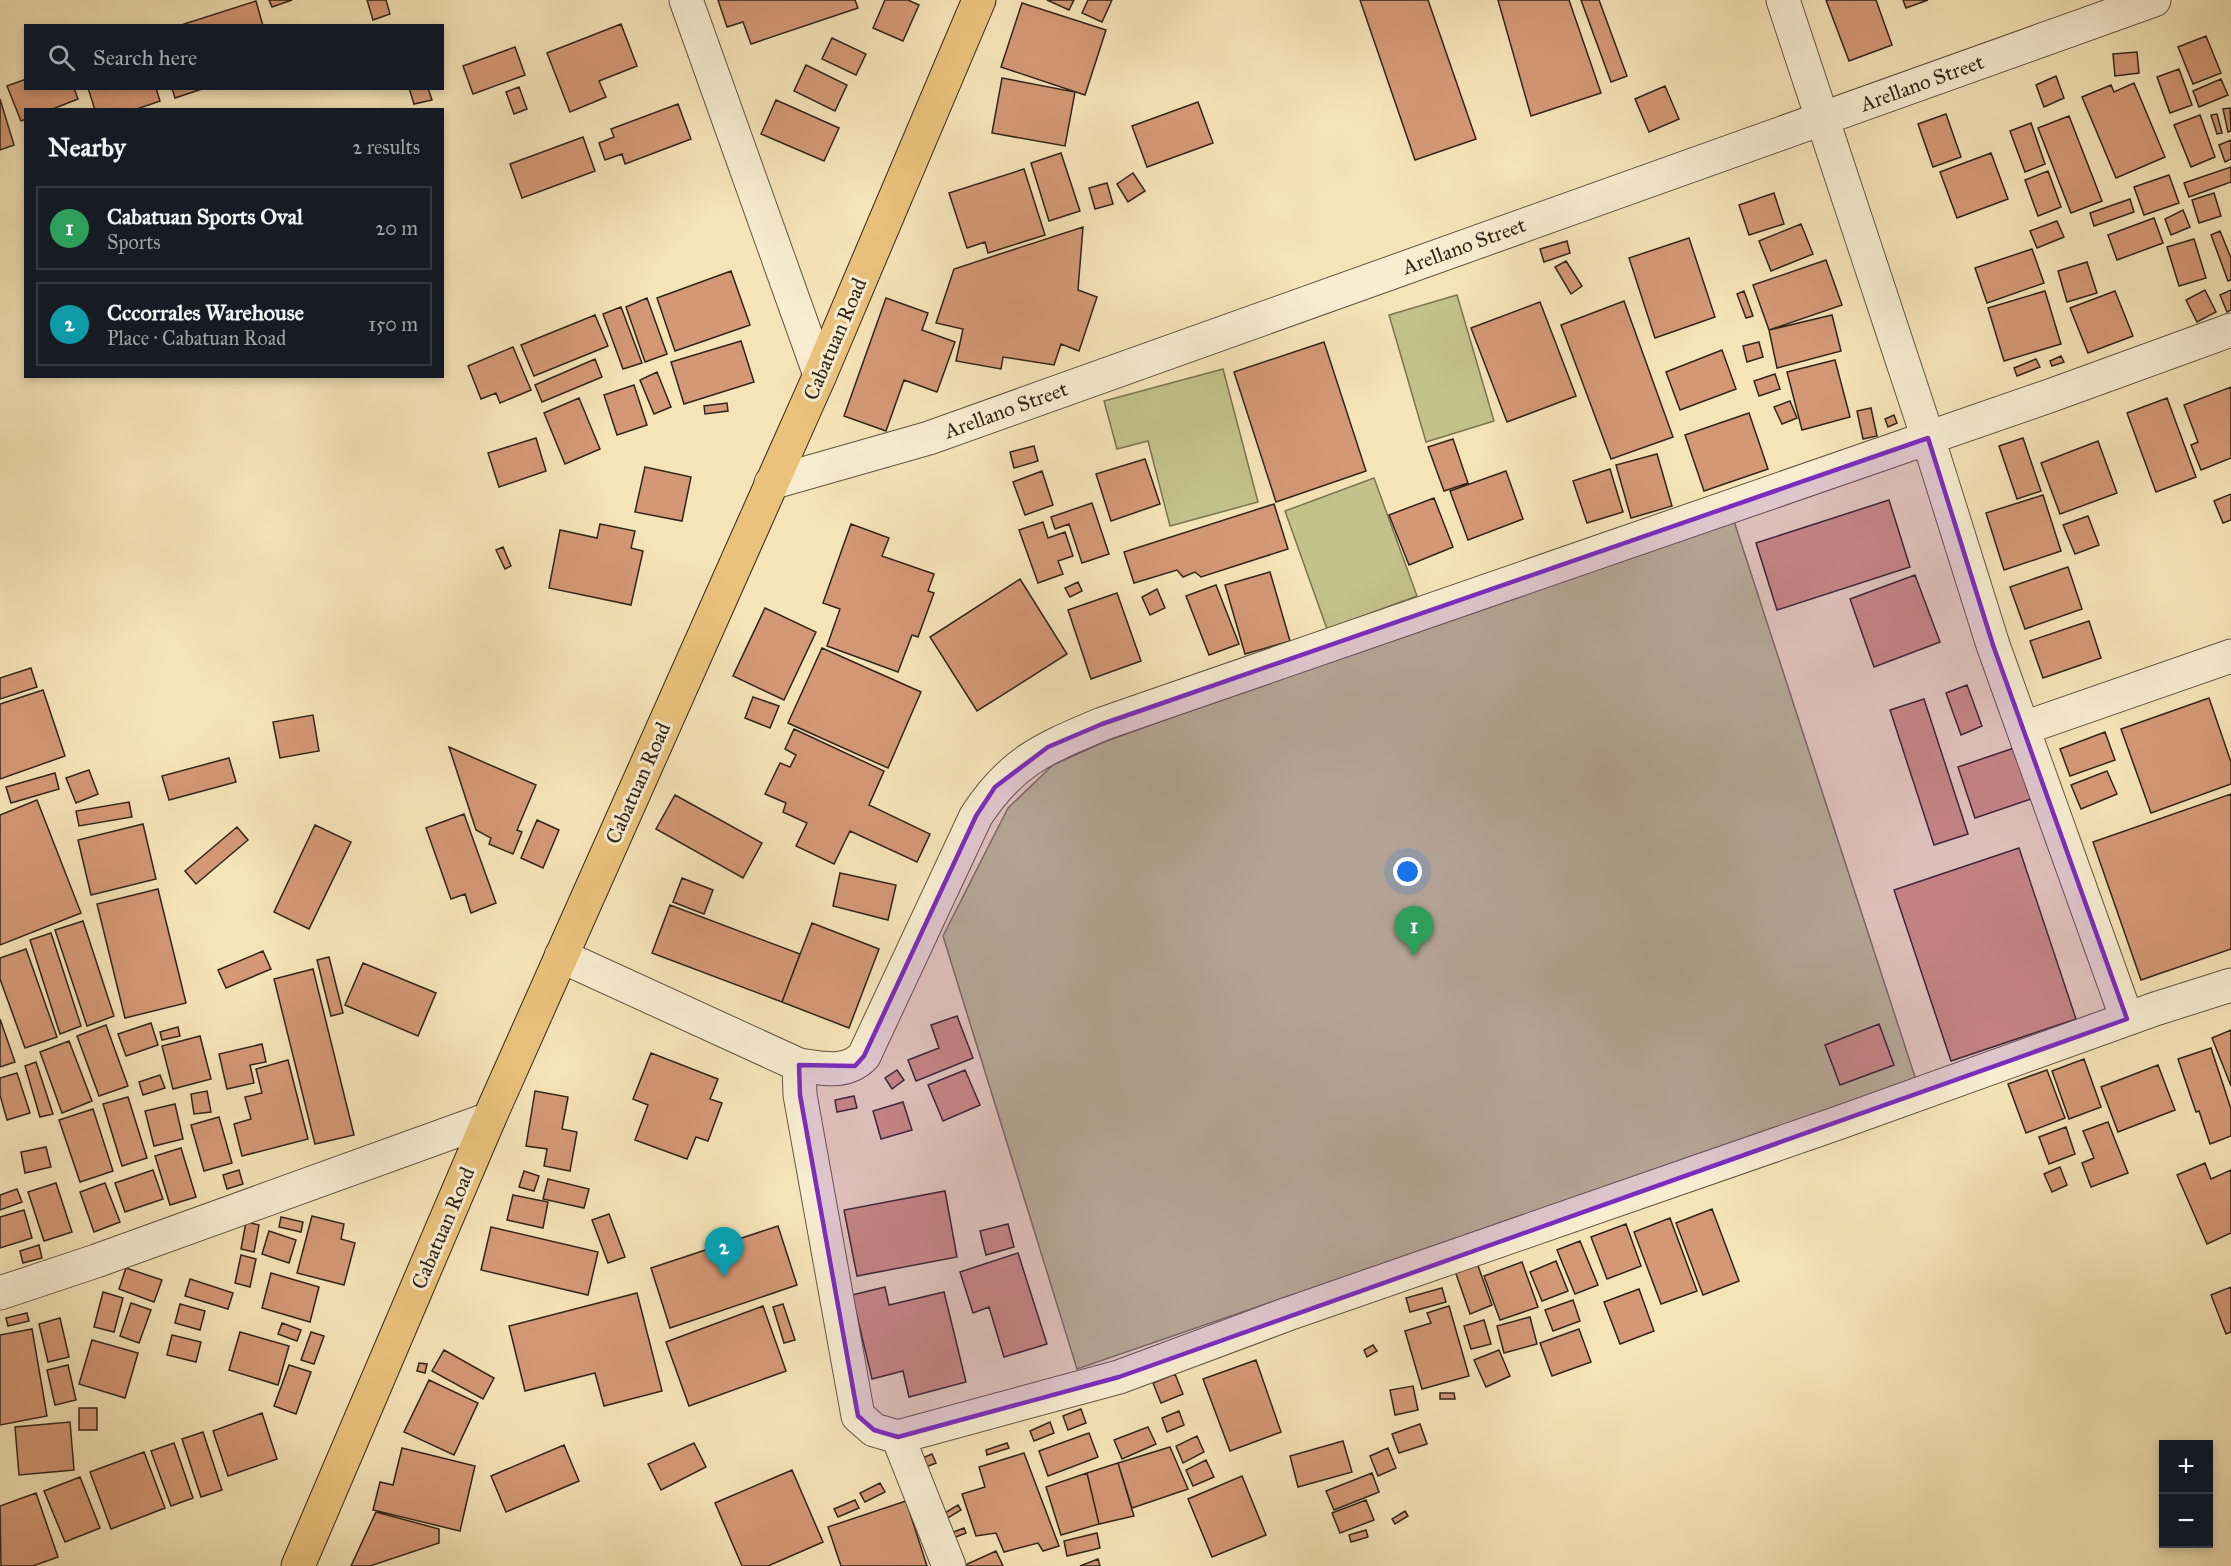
<!DOCTYPE html>
<meta charset="utf-8">
<style>
body{margin:0;font-family:"IM FELL Great Primer",serif;background:#242831;color:#f1f3f6}
.controls{position:absolute;right:18px;bottom:18px;display:grid;overflow:hidden;border-radius:0px;box-shadow:0 3px 9px #0003}
.controls button{width:54px;height:54px;display:grid;place-items:center;padding:0;border:0;border-bottom:2px solid #363941;background:#171b24;color:#f1f3f6;font:30px sans-serif}
.you{position:absolute;left:1408px;top:872px;width:21px;height:21px;margin:-15px;border:4px solid #fff;border-radius:50%;background:#1a73e8;box-shadow:0 0 0 9px #1a73e833}
.badge{display:grid;place-items:center;width:39px;height:39px;border-radius:50%;background:#8c9099;color:#fff;font-size:20px;font-weight:700}
.pin{position:absolute;translate:-50% -50px;filter:drop-shadow(0 2px 3px #0008)}
.pin::after{content:'';position:absolute;top:32px;width:21px;height:18px;background:inherit;clip-path:polygon(0 0,100% 0,50% 100%)}
.list{margin:0;padding:0;list-style:none}
h2{display:flex;justify-content:space-between;align-items:center;height:78px;margin:0;padding:0 24px;font-size:26px}
h2 small{font-size:20px;font-weight:400;color:#9ea1a6}
.list li{display:grid;grid-template-columns:39px 1fr auto;gap:18px;align-items:center;box-sizing:border-box;height:84px;margin:0 12px 12px;padding:0 12px;border:2px solid #363941;border-radius:0px}
.list b{display:block;font-size:22px;white-space:nowrap}
.list p{margin:0;font-size:20px;white-space:nowrap;color:#9ea1a6}
.list em{font-size:20px;font-style:normal;color:#9ea1a6}
.icon{flex:none;width:33px;height:33px;fill:none;stroke:currentColor;stroke-width:2;stroke-linecap:round;stroke-linejoin:round}
.map{position:relative;flex:none;width:2231px;height:1566px;overflow:hidden}
.search{position:absolute;background:#171b24;box-shadow:0 3px 9px #0003;left:24px;top:24px;width:420px;height:66px;display:flex;align-items:center;gap:15px;box-sizing:border-box;padding:0 21px;border-radius:0px;color:#9ea1a6;font-size:22px}
.panel{position:absolute;background:#171b24;box-shadow:0 3px 9px #0003;left:24px;top:108px;width:420px;height:270px;border-radius:0px}
.map>svg:first-child{display:block}
.green{fill:#c2c28a;stroke:#7a7452;stroke-width:1.5}
.building{fill:#d49876;stroke:#31251a;stroke-width:1.5}
.lines{fill:none;stroke-linecap:round;stroke-linejoin:round}
.minor-casing{stroke:#625542;stroke-width:35}
.trunk-casing{stroke:#31251a;stroke-width:35}
.minor{stroke:#f8edd1;stroke-width:33}
.trunk{stroke:#eac27c;stroke-width:33}
.marked{fill:#7b2cbf;fill-opacity:0.2;stroke:#7b2cbf;stroke-width:4.5;stroke-linejoin:round}
.labels{text-anchor:middle;stroke-width:6;stroke-linejoin:round;paint-order:stroke}
.street-label{font-size:21px;fill:#31251a;stroke:#f8edd1}
</style>
<div class="map">
<svg width="2231" height="1566" viewBox="0 0 2231 1566">
<rect width="100%" height="100%" fill="#f5e4b8"/>
<filter id="stains"><feTurbulence type="fractalNoise" baseFrequency=".00333" numOctaves="4"/><feColorMatrix values="0 0 0 0 .2 0 0 0 0 .09 0 0 0 0 .02 0 0 0 .5 -.17"/></filter>
<radialGradient id="worn" r=".72"><stop offset=".6" stop-color="#630" stop-opacity="0"/><stop offset="1" stop-color="#630" stop-opacity=".3"/></radialGradient>
<path class="green" d="M1457,295l37,126 -68,21 -37,-127z
M1223,369l35,133 -88,24 -22,-85 -31,8 -13,-48z
M1374,478l43,118 -90,33 -42,-118z
M1732,515l184,565 -839,289 -134,-433 65,-128 45,-43 51,-23z"/>
<path class="building" d="M269,0h23l-20,7z
M367,0h19l4,14 -17,6z
M718,0h137l3,8 -107,36 -8,-22 -16,5z
M885,0h23l11,5 -16,36 -30,-13z
M1047,0h27l-5,10z
M1088,0h24l-10,22 -20,-9z
M1360,0h68l48,139 -61,21z
M1498,0h71l32,93 -70,23z
M1581,0h18l28,76 -16,6z
M1826,0h50l16,45 -43,16z
M1903,0h25l-22,8z
M256,1l7,25h-85z
M1022,3l84,27 -21,65 -84,-28z
M621,24l16,42 -38,15 7,16 -36,15 -23,-59z
M2206,36l15,37 -28,11 -15,-37z
M832,38l34,16 -10,21 -34,-16z
M515,47l10,28 -52,19 -10,-28z
M2137,52l2,21 -24,3 -2,-22z
M806,65l41,20 -12,26 -41,-20z
M2179,69l13,36 -22,8 -13,-36z
M2056,76l8,22 -20,9 -8,-22z
M1002,78l73,14 -10,54 -73,-13z
M26,79v9h48l4,11 -28,11h-24v9l-5,2 -14,-35z
M2221,79l7,16 -29,12 -6,-16z
M2134,83l31,74 -49,21 -34,-81 29,-12 3,7z
M1665,86l14,33 -30,13 -14,-33z
M519,87l8,22 -13,5 -8,-22z
M88,88h68l4,13 -26,9h-39z
M172,88h33l-30,10z
M409,88h19l4,12 -18,4z
M0,99l14,46 -14,5z
M776,100l63,28 -15,33 -63,-27z
M1198,102l15,41 -66,24 -15,-41z
M678,104l13,35 -66,25 -3,-10 -17,6 -6,-17 15,-6 -3,-8z
M2230,108l1,23 -3,1 -5,-23z
M1946,114l15,43 -28,10 -15,-43z
M2217,114l5,19 -5,1 -6,-19z
M2200,115l15,42 -24,10 -17,-42z
M2069,116l33,85 -31,12 -33,-85z
M2031,123l14,41 -20,8 -15,-41z
M583,137l12,34 -73,27 -12,-34z
M2231,140v19l-6,3 -6,-17z
M1061,153l19,58 -31,10 -18,-58z
M1991,153l17,46 -51,19 -17,-46z
M2231,167v15l-42,15 -5,-14z
M1024,169l21,66 -57,18 -3,-11 -18,6 -18,-55z
M2048,171l13,36 -23,9 -13,-36z
M1133,173l12,18 -17,11 -11,-18z
M2169,175l10,28 -35,12 -10,-28z
M1107,183l6,21 -18,5 -6,-21z
M1774,193l10,31 -35,11 -10,-30z
M2214,193l7,23 -22,7 -7,-23z
M2130,199l4,13 -40,14 -4,-13z
M2183,210l7,17 -19,8 -6,-16z
M2154,218l9,25 -46,17 -9,-25z
M2057,221l7,16 -27,11 -7,-17z
M1801,224l12,30 -42,17 -12,-30z
M1083,227l-5,63 19,7 -18,54 -18,-7 -7,21 -51,-8 -2,12 -45,-8 7,-32 -27,-6 18,-54z
M2220,231l11,27v22l-3,1 -17,-46z
M1689,238l26,79 -60,21 -26,-80z
M2194,239l12,39 -27,8 -12,-39z
M1567,241l3,12 -26,9 -4,-13z
M2032,249l12,34 -57,20 -12,-35z
M1826,260l16,45 -73,25 -16,-45z
M1566,261l16,25 -11,8 -16,-27z
M2087,262l10,31 -30,9 -9,-31z
M731,271l19,54 -75,26 -18,-53z
M2205,290l11,22 -19,10 -11,-22z
M2231,290v20l-4,2 -7,-17z
M1744,291l9,25 -7,2 -9,-24z
M2045,291l16,53 -57,17 -16,-53z
M2115,291l18,45 -45,17 -18,-45z
M647,298l20,56 -22,8 -19,-55z
M886,298l42,15 -6,17 33,12 -18,50 -33,-12 -18,51 -42,-15z
M1624,301l49,136 -62,22 -50,-134z
M1540,302l36,94 -69,26 -36,-94z
M621,307l21,56 -19,6 -20,-55z
M595,315l13,31 -74,30 -13,-31z
M1832,315l9,36 -64,17 -8,-38z
M741,341l13,41 -70,22 -13,-42z
M1324,342l42,129 -90,31 -42,-130z
M1759,342l4,15 -16,5 -4,-16z
M513,347l18,43 -31,13 -4,-10 -15,6 -13,-33z
M1722,350l14,39 -56,21 -14,-38z
M2061,356l3,6 -12,4 -2,-5z
M595,359l7,18 -60,25 -7,-17z
M2036,359l4,8 -23,9 -3,-8z
M1835,360l15,57 -48,13 -15,-58z
M657,372l14,35 -17,7 -14,-34z
M1775,374l5,15 -21,7 -5,-15z
M634,385l13,40 -30,10 -13,-40z
M2231,387v71l-30,12 -10,-25 7,-3 -14,-37z
M579,398l21,51 -35,15 -21,-51z
M2167,398l29,79 -40,15 -29,-79z
M1790,401l7,17 -15,6 -8,-17z
M727,403l1,8 -23,3 -1,-8z
M1871,408l6,28 -14,3 -6,-28z
M1749,413l19,56 -64,22 -19,-56z
M1894,415l3,8 -9,4 -3,-8z
M536,438l10,33 -47,16 -11,-34z
M2023,438l18,53 -24,8 -18,-53z
M1453,439l15,44 -24,8 -16,-44z
M2098,441l19,52 -57,21 -19,-51z
M1034,446l4,15 -24,7 -4,-16z
M1657,454l15,52 -41,12 -15,-53z
M1145,459l15,45 -49,17 -15,-47z
M645,467l46,10 -9,44 -47,-9z
M1610,469l13,43 -36,11 -14,-42z
M1042,471l11,34 -28,10 -12,-33z
M1506,471l17,48 -55,21 -18,-49z
M2231,494v26l-8,3 -9,-22z
M2043,495l18,56 -57,19 -18,-57z
M1434,498l19,49 -44,18 -20,-50z
M1889,500l21,67 -133,43 -21,-67z
M1092,503l17,51 -27,9 -13,-39 -14,5 -4,-12z
M1274,504l14,45 -87,28 -6,-5 -12,5 -6,-7 -43,13 -10,-31z
M2088,516l11,29 -24,9 -12,-29z
M1043,522l5,16 17,-6 8,24 -15,5 5,13 -25,9 -19,-53z
M600,524l35,7 -4,17 12,3 -12,54 -82,-17 11,-58 37,8z
M851,524l38,14 -7,18 52,18 -6,17 6,2 -16,44 -6,-2 -14,37 -71,-26 13,-37 -17,-6z
M503,547l8,19 -6,3 -9,-19z
M2068,567l14,42 -57,20 -15,-42z
M1270,572l20,69 -45,13 -20,-69z
M1915,575l25,67 -66,25 -24,-68z
M1020,579l47,75 -90,57 -47,-74z
M1078,582l4,9 -12,6 -5,-9z
M1216,585l23,59 -30,11 -23,-59z
M1157,589l8,19 -15,7 -8,-18z
M1117,593l24,68 -50,18 -23,-69z
M765,608l51,24 -32,68 -51,-24z
M2089,621l12,37 -58,20 -13,-37z
M822,648l99,44 -33,76 -100,-45z
M31,668l6,19 -37,12v-21z
M1967,685l15,41 -21,9 -15,-42z
M43,690l22,66 -65,23v-75z
M753,697l26,9 -9,22 -25,-10z
M2209,698l22,64v22l-80,29 -30,-84z
M1924,699l44,135 -34,11 -44,-135z
M313,715l6,36 -39,7 -7,-36z
M794,729l90,42 -15,34 61,29 -13,28 -67,-31 -16,33 -38,-18 11,-23 -24,-11 3,-9 -21,-9 15,-31 10,4 6,-12 -11,-6z
M2105,732l10,28 -45,16 -10,-27z
M449,747l87,38 -19,45 5,2 -9,22 -24,-10 2,-6 -15,-8z
M2014,748l17,51 -56,19 -17,-51z
M229,758l7,24 -67,18 -7,-24z
M89,770l9,24 -22,9 -10,-25z
M2107,771l10,23 -36,15 -10,-24z
M55,773l4,16 -48,14 -5,-16z
M2231,794v155l-90,31 -48,-138z
M675,795l87,48 -19,35 -87,-49z
M37,800l44,113 -81,32v-130z
M129,802l3,15 -53,9 -3,-15z
M464,814l32,89 -25,10 -6,-19 -14,5 -25,-71z
M537,820l22,10 -16,38 -22,-10z
M143,824l13,55 -65,16 -13,-55z
M315,825l36,17 -42,87 -35,-17z
M237,827l11,13 -52,44 -11,-13z
M2019,848l57,171 -125,42 -57,-171z
M840,873l56,12 -8,35 -55,-14z
M682,878l31,12 -9,24 -31,-12z
M158,889l28,114 -61,15 -28,-114z
M670,905l130,49 -18,48 -130,-49z
M83,921l31,95 -27,10 -32,-96z
M812,923l67,26 -30,79 -67,-26z
M51,933l30,93 -21,8 -30,-94z
M26,949l31,88 -32,11 -25,-69v-21z
M263,951l8,18 -45,19 -8,-18z
M329,957l14,56 -12,3 -14,-56z
M363,963l73,30 -18,43 -73,-31z
M313,969l41,166 -39,9 -41,-165z
M957,1016l16,42 -57,23 -8,-21 31,-12 -8,-23z
M0,1019l15,43 -15,5z
M151,1023l7,22 -32,11 -8,-22z
M1879,1024l15,41 -54,20 -15,-40z
M106,1025l22,61 -29,10 -22,-60z
M178,1027l2,9 -18,4 -2,-8z
M2231,1030v56l-19,-48z
M200,1036l11,43 -38,10 -11,-43z
M69,1041l23,60 -30,12 -22,-61z
M262,1044l4,18 -16,3 4,18 -27,6 -8,-35z
M2211,1048l20,61v27l-21,8 -11,-33 -3,1 -18,-53z
M651,1053l67,26 -8,20 12,4 -14,38 -12,-4 -9,22 -52,-19 13,-35 -15,-6z
M2084,1059l17,48 -32,12 -17,-48z
M288,1060l20,79 -66,17 -8,-32 17,-5 -6,-22 17,-4 -6,-24z
M36,1062l17,52 -13,3 -15,-51z
M2158,1065l17,45 -57,22 -17,-45z
M897,1070l7,10 -12,9 -7,-11z
M965,1070l15,35 -37,16 -15,-36z
M2047,1070l18,48 -39,15 -18,-49z
M17,1073l13,40 -23,7 -7,-25v-17z
M160,1075l5,13 -22,7 -4,-13z
M207,1091l4,21 -17,2 -3,-20z
M535,1091l33,6 -6,32 15,3 -7,39 -26,-5 3,-17 -21,-3z
M854,1096l3,12 -20,4 -2,-12z
M128,1097l19,61 -25,8 -19,-62z
M903,1102l9,28 -31,9 -8,-28z
M175,1104l8,35 -29,7 -9,-35z
M93,1109l20,62 -33,11 -21,-62z
M219,1117l13,46 -28,8 -13,-46z
M2108,1122l20,51 -37,14 -9,-24 12,-5 -11,-27z
M2066,1127l9,27 -26,10 -10,-27z
M46,1147l5,20 -26,6 -4,-21z
M181,1148l15,49 -26,8 -15,-49z
M2205,1163l6,16 20,-9v63l-24,11 -30,-69z
M2060,1167l7,18 -15,7 -8,-18z
M153,1170l10,29 -38,13 -10,-29z
M239,1170l4,14 -16,5 -4,-14z
M524,1171l15,5 -5,15 -15,-4z
M548,1179l41,10 -5,19 -41,-9z
M56,1183l16,49 -28,9 -16,-49z
M105,1183l15,39 -26,10 -14,-40z
M17,1189l5,13 -22,8v-15z
M945,1191l12,66 -100,19 -13,-66z
M513,1195l35,7 -5,26 -36,-8z
M1712,1209l27,72 -36,14 -27,-72z
M24,1210l8,28 -32,10v-31z
M609,1214l16,43 -17,6 -16,-43z
M312,1216l32,8 -3,15 14,4 -11,42 -47,-12z
M281,1217l22,5 -2,10 -22,-5z
M1670,1218l27,73 -36,13 -27,-72z
M246,1222l13,3 -5,27 -13,-3z
M1008,1224l6,23 -28,8 -6,-24z
M1626,1224l15,42 -34,13 -16,-42z
M778,1226l19,59 -127,43 -19,-60z
M491,1227l107,25 -10,43 -107,-25z
M269,1231l27,9 -7,23 -27,-9z
M1580,1241l18,44 -23,9 -18,-44z
M39,1245l3,13 -19,5 -3,-12z
M1018,1253l29,91 -43,13 -15,-50 -16,6 -13,-41z
M241,1255l15,4 -6,28 -15,-4z
M1556,1261l12,30 -26,10 -12,-29z
M1522,1262l16,45 -38,13 -16,-44z
M1477,1263l15,42 -22,9 -15,-43z
M126,1268l36,12 -8,22 -35,-13z
M271,1273l48,14 -9,35 -48,-14z
M190,1279l43,14 -5,16 -43,-13z
M885,1287l4,18 55,-13 22,90 -57,15 -6,-26 -31,8 -20,-84z
M2231,1287v45l-5,2 -15,-39z
M1442,1288l4,14 -36,10 -4,-14z
M1639,1289l15,42 -34,13 -16,-42z
M103,1292l20,6 -9,34 -20,-5z
M637,1293l25,98 -58,15 -9,-33 -70,18 -16,-65z
M1573,1300l7,21 -27,10 -8,-21z
M131,1303l20,7 -12,33 -19,-7z
M180,1304l25,7 -5,19 -25,-7z
M783,1304l12,36 -11,3 -11,-36z
M763,1306l23,65 -97,35 -23,-64z
M1449,1306l20,70 -47,13 -17,-58 26,-8 -4,-10z
M27,1313l2,8 -21,5 -2,-8z
M1530,1317l7,27 -33,9 -7,-27z
M60,1318l9,39 -21,5 -9,-38z
M1484,1320l7,24 -20,5 -7,-23z
M282,1323l19,7 -4,11 -19,-7z
M32,1329l15,87 -47,9v-90z
M1579,1329l12,33 -39,14 -12,-33z
M240,1332l49,14 -11,39 -49,-15z
M311,1332l13,4 -10,28 -13,-4z
M172,1335l29,7 -5,20 -29,-7z
M92,1340l46,13 -13,45 -46,-14z
M1373,1345l4,6 -10,6 -3,-7z
M444,1350l50,28 -11,21 -51,-28z
M1499,1350l11,26 -24,11 -12,-27z
M1256,1360l25,72 -51,19 -27,-72z
M419,1363l8,1 -2,9 -8,-2z
M68,1365l8,35 -21,5 -8,-35z
M289,1365l22,7 -15,42 -22,-8z
M1175,1374l8,20 -22,9 -8,-20z
M429,1380l49,23 -24,52 -50,-23z
M1413,1386l5,24 -23,5 -5,-25z
M1440,1393h14l1,6h-15z
M79,1408h18v22h-18z
M1081,1409l5,14 -18,7 -5,-14z
M1179,1411l5,14 -17,7 -5,-14z
M262,1413l15,46 -49,17 -15,-45z
M70,1422l4,48 -55,5 -4,-48z
M1050,1422l4,11 -20,8 -4,-10z
M1420,1424l7,20 -28,9 -7,-19z
M1148,1427l8,17 -34,15 -8,-19z
M203,1432l19,58 -21,7 -19,-58z
M1089,1433l9,24 -50,19 -9,-25z
M1197,1436l7,16 -21,11 -7,-17z
M1343,1441l9,31 -54,15 -8,-31z
M174,1443l19,55 -22,8 -20,-55z
M694,1443l12,24 -45,23 -13,-26z
M1007,1443l2,5 -22,7 -1,-5z
M564,1445l15,36 -73,31 -15,-36z
M1170,1447l18,42 -56,19 -14,-45z
M402,1448l73,18 -15,65 -87,-21 7,-28 13,3z
M1388,1448l8,20 -18,8 -8,-20z
M144,1452l21,56 -54,21 -21,-57z
M1024,1453l35,93 -16,5 -5,-8 -34,9 -8,-19 -20,3 -14,-42 23,-7 -6,-20z
M932,1454l4,9 -15,6 -3,-9z
M1206,1460l8,17 -21,9 -7,-16z
M1118,1463l16,53 -35,8 -12,-51z
M792,1470l31,72 -55,24h-26l-27,-63z
M1087,1473l12,51 -38,11 -15,-48z
M1372,1473l7,19 -45,18 -8,-19z
M1242,1476l24,59 -54,22 -24,-58z
M80,1477l20,51 -35,14 -21,-51z
M880,1483l5,9 -20,10 -5,-9z
M36,1493l22,64 -25,9h-32l-1,-60z
M855,1500l4,8 -21,9 -4,-8z
M1366,1500l8,20 -34,13 -8,-20z
M906,1501l21,65h-86l-13,-39z
M958,1505l3,5 -15,9 -3,-5z
M1405,1511l3,5 -13,8 -3,-5z
M376,1512l63,17v14l-69,23h-19z
M964,1528l2,5 -13,5 -2,-5z
M1366,1530l2,7 -17,5 -2,-7z
M1097,1533l3,15 -33,8 -3,-15z
M996,1551l7,15h-40z
M1098,1559l2,7h-20z"/>
<g class="lines">
<g class="minor-casing">
<path id="minor" d="M686,0l134,375
M1783,0l145,438 65,207 134,374
M771,483l158,-45 1225,-438
M2024,728l207,-72
M561,956l238,109c23,3 47,10 65,-9l112,-240c36,-55 67,-67 126,-92l950,-329 179,-65
M799,1065l1,30 58,321 16,14 24,7 221,-60 169,-63 550,-191 317,-114 76,-24
M0,1293l96,-32 393,-142
M898,1437l51,129"/>
</g>
<g class="trunk-casing">
<path id="trunk" d="M298,1566l191,-447 331,-744 159,-375"/>
</g>
<use href="#minor" class="minor"/>
<use href="#trunk" class="trunk"/>
</g>
<path class="marked" d="M1928,438l65,207 134,374 -1008,358 -221,60 -24,-7 -16,-14 -58,-321 -1,-30 56,1 9,-10 112,-240 19,-29 53,-40 54,-23z"/>
<g class="labels">
<g class="street-label">
<text transform="translate(1922 83) rotate(-20)" y="7">Arellano Street</text>
<text transform="translate(1464 246) rotate(-20)" y="7">Arellano Street</text>
<text transform="translate(835 339) rotate(-67)" y="7">Cabatuan Road</text>
<text transform="translate(1006 410) rotate(-20)" y="7">Arellano Street</text>
<text transform="translate(638 783) rotate(-66)" y="7">Cabatuan Road</text>
<text transform="translate(443 1228) rotate(-67)" y="7">Cabatuan Road</text>
</g>
</g>
<rect width="100%" height="100%" filter="url(#stains)"/>
<rect width="100%" height="100%" fill="url(#worn)"/>
</svg>
<div class="controls">
<button>+</button>
<button>−</button>
</div>
<div class="you"></div>
<div class="pin badge" style="left:1414px;top:956px;background:#2e9e5b">1</div>
<div class="pin badge" style="left:724px;top:1277px;background:#0f9aa8">2</div>
<div class="search"><svg class="icon" aria-label="search" viewBox="0 0 24 24"><circle cx="10" cy="10" r="6"/><path d="M15 15l6 6"/></svg>Search here</div>
<section class="panel">
<h2>Nearby<small>2 results</small></h2>
<ul class="list">
<li><span class="badge" style="background:#2e9e5b">1</span><div><b>Cabatuan Sports Oval</b><p>Sports</p></div><em>20 m</em></li>
<li><span class="badge" style="background:#0f9aa8">2</span><div><b>Cccorrales Warehouse</b><p>Place · Cabatuan Road</p></div><em>150 m</em></li>
</ul>
</section>
</div>
